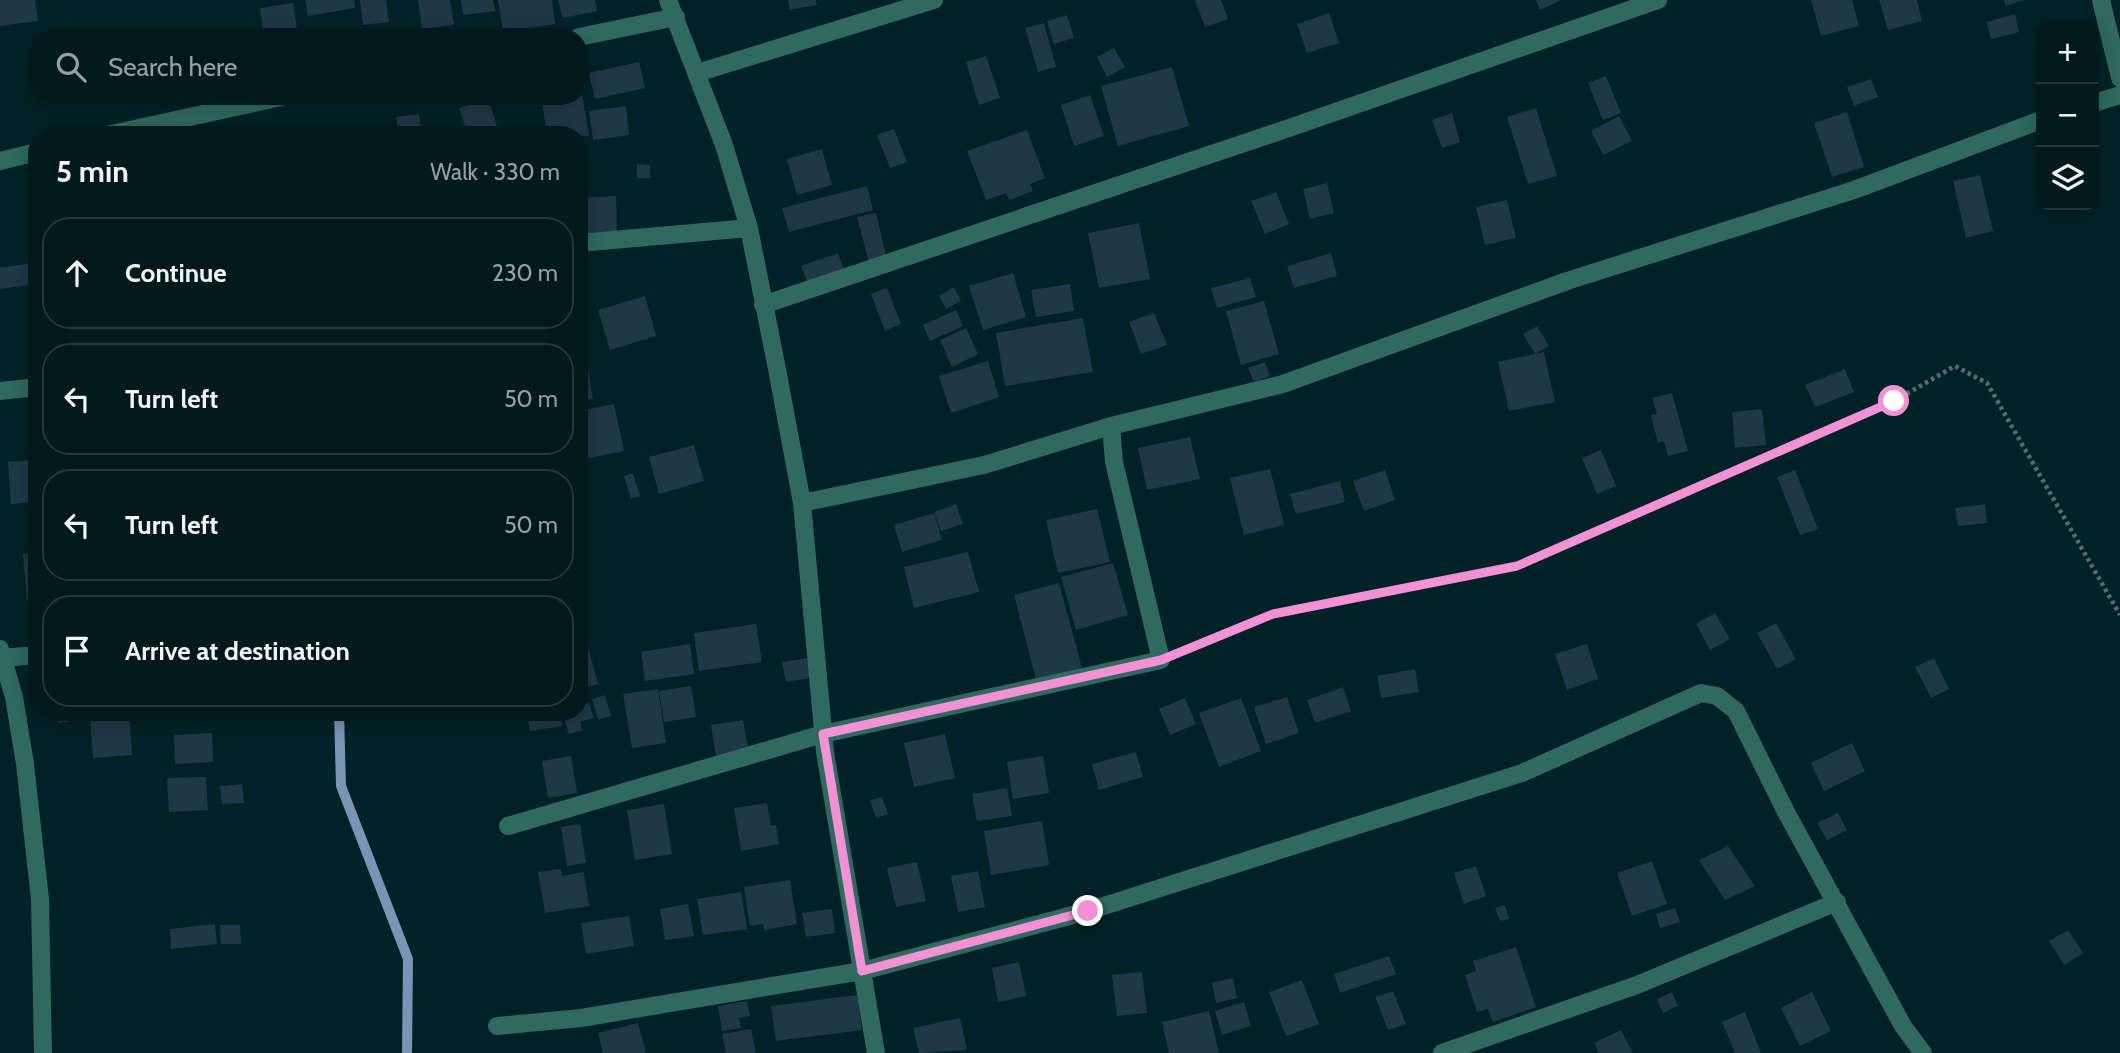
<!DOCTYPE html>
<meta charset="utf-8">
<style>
body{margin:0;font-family:Cabin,sans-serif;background:#0e2729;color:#f1f3f6}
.controls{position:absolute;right:21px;top:21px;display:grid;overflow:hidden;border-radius:14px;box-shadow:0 4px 18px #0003}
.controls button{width:63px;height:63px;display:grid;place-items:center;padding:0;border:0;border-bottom:2px solid #22383b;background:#001a1c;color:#f1f3f6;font:35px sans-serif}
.stop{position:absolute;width:21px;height:21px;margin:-16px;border:5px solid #f391d5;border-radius:50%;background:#fff}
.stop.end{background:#f391d5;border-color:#fff;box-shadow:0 2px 7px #0008}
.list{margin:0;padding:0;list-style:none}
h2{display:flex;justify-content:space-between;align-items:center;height:91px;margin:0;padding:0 28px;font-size:30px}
h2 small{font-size:23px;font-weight:400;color:#95a1a3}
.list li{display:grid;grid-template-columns:46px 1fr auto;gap:21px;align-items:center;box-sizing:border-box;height:112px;margin:0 14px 14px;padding:0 14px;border:2px solid #22383b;border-radius:28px}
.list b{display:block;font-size:26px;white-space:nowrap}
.list em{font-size:23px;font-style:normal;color:#95a1a3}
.icon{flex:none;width:38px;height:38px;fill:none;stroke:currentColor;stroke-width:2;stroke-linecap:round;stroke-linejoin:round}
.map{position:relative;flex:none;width:2120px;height:1053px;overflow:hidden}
.search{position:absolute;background:#001a1c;box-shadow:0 4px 18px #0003;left:28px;top:28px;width:560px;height:77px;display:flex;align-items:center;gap:18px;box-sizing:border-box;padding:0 24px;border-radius:28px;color:#95a1a3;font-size:26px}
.panel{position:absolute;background:#001a1c;box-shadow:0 4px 18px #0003;left:28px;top:126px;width:560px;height:595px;border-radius:28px}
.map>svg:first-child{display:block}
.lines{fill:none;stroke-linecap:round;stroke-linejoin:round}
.stream{stroke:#7a94b5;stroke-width:10}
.building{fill:#1f3846}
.path{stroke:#526e72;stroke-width:4.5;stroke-dasharray:3.5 3.5;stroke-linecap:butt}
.minor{stroke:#2f695f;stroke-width:18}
.route{stroke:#f391d5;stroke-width:9}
</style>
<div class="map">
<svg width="2120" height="1053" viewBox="0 0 2120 1053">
<rect width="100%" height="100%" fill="#002226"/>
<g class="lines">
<path class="stream" d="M339,712l2,74 67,173 -1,94"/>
</g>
<path class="building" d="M0,0h35l3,21 -38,5z
M305,0h49l1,8 -47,8z
M360,0h26l3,22 -26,3z
M418,0h32l4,25 -32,4z
M461,0h32l2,11 -32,4z
M498,0h54l3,24 -52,8z
M558,0h37l2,11 -34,7z
M788,0h28l1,5 -27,5z
M1195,0h26l7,19 -23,8z
M1536,0h26l-22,10z
M1811,0h41l7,26 -38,10z
M1879,0h38l5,21 -34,9z
M2004,0h20l-18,6z
M293,3l5,32 -34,2 -4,-29z
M1329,13l10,30 -32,10 -10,-29z
M2015,14l4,18 -28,7 -4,-17z
M1067,15l7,23 -20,6 -7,-23z
M1044,23l12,44 -18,5 -13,-44z
M148,28l1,9h-46l-1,-3z
M1114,48l11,19 -18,10 -10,-20z
M986,56l14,42 -21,7 -13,-43z
M639,62l6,26 -50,11 -6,-26z
M1172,67l17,59 -71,20 -17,-60z
M579,75l10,61 -42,-1 -6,-39h38z
M1606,76l15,37 -18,7 -15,-37z
M1871,79l7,18 -24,9 -7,-19z
M1090,95l14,41 -30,10 -13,-41z
M488,99l12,36h-32l-9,-27z
M626,106l3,29 -36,5 -4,-29z
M1536,108l21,68 -29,8 -21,-67z
M1847,112l17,55 -32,10 -18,-54z
M1452,113l8,29 -18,6 -10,-28z
M419,114l3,21h-23l-3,-18z
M1619,116l13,25 -29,14 -12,-24z
M447,126l1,9h-23l-1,-4z
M894,129l13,33 -17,6 -13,-33z
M1027,130l18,48 -15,6 3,7 -24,9 -3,-7 -20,7 -19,-49z
M584,148l2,41h-7v-40z
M822,149l10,36 -35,10 -10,-36z
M637,164l13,1v13h-13z
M1980,175l13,56 -27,7 -13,-57z
M1327,183l7,30 -24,6 -7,-30z
M867,186l6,24 -84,22 -7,-24z
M1276,192l13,32 -24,10 -14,-33z
M616,196l1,39 -38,2v-39z
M1507,200l9,38 -31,7 -9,-38z
M876,213l11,46 -18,4 -12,-46z
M1139,223l11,56 -51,9 -11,-55z
M838,253l6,17 -37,12 -6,-16z
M1331,253l6,23 -43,12 -7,-22z
M37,262v22l-37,5v-21z
M1013,273l13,44 -43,13 -14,-44z
M1250,278l6,19 -39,11 -6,-20z
M1070,284l4,27 -38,6 -5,-27z
M954,287l7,14 -15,8 -7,-13z
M887,288l14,36 -16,7 -14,-37z
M645,296l11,40 -46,14 -12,-40z
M1264,301l15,53 -38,11 -15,-54z
M956,310l7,16 -33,15 -7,-16z
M1154,313l13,32 -26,9 -12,-32z
M1083,318l10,54 -88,14 -9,-53z
M1537,326l12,20 -14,8 -12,-20z
M966,328l12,26 -26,13 -12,-27z
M1544,352l11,50 -46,9 -11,-49z
M988,361l11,36 -48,16 -12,-37z
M587,362l6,37 -14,2v-38z
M1265,362l5,14 -16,6 -6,-14z
M1845,369l9,23 -39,15 -10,-22z
M1672,393l16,58 -20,5 -4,-15 -6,2 -7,-28 6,-1 -5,-16z
M614,404l10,47 -45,9v-49z
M1762,409l4,36 -31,3 -3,-36z
M1190,437l10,42 -53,11 -9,-42z
M694,445l10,36 -45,13 -10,-37z
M1601,450l15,36 -19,8 -15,-36z
M30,460l3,42 -22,2 -3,-42z
M1270,469l14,56 -40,10 -14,-57z
M1385,470l10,30 -31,11 -11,-30z
M1795,470l23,59 -18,6 -23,-58z
M633,473l7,23 -9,3 -7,-23z
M1340,481l5,21 -49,12 -6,-20z
M956,504l7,20 -22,7 -7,-19z
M1985,504l2,19 -29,3 -3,-18z
M1097,509l13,53 -52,11 -12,-53z
M934,513l8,27 -40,12 -8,-27z
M37,552v48l-10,1 -4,-47z
M968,552l11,40 -65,16 -10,-41z
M1113,563l15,52 -52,15 -15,-53z
M1059,583l23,85 -46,11 -22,-84z
M1715,613l15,26 -20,11 -14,-26z
M1776,623l20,36 -19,10 -20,-36z
M756,624l6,38 -63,9 -5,-38z
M584,632l14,52 -19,5v-56z
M690,644l4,30 -49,7 -4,-29z
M1587,644l11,35 -31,11 -12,-36z
M813,657l3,20 -30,5 -4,-20z
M1934,658l15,31 -18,9 -16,-31z
M1415,669l4,23 -38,6 -4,-22z
M691,686l5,31 -32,5 -5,-31z
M1343,687l8,24 -36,12 -8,-23z
M658,689l8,54 -34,5 -9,-54z
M605,695l6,21 -13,4 -6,-21z
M1287,697l12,36 -33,11 -12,-37z
M1185,698l11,26 -26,11 -11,-26z
M1241,698l20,53 -42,16 -20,-54z
M589,703l5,15 -14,4 2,8 -13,4 -7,-22h17v-6z
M56,712h25l1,8 -24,3z
M129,712l3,43 -39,3 -3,-44z
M560,712l2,14 -32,5 -3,-17z
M743,720l6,32 -33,6 -5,-33z
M212,733l1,29 -38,2 -1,-29z
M945,734l10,44 -41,9 -10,-44z
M1852,743l13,28 -41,20 -13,-28z
M1136,752l7,25 -44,13 -7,-26z
M571,756l6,37 -29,5 -6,-37z
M1043,756l6,37 -36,6 -6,-37z
M206,777l2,33 -39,2 -2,-34z
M242,784l2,19 -22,1 -2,-18z
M1007,788l5,28 -35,5 -5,-27z
M882,797l6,17 -12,4 -6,-18z
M767,803l4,23 5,-1 3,19 -38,7 -7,-43z
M664,804l8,50 -37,6 -8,-50z
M1838,813l9,17 -20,10 -10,-17z
M1042,821l7,44 -58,10 -7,-44z
M580,824l6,39 -19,3 -6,-39z
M1728,846l27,40 -30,14 -26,-40z
M1652,861l15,43 -35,12 -15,-43z
M917,862l9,39 -30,6 -9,-39z
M1476,866l10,30 -22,8 -10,-31z
M561,869l1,7 22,-4 5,34 -44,7 -7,-41z
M978,871l7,36 -27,5 -7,-36z
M790,880l7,44 -33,6 -1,-6 -13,2 -6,-39z
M741,892l6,37 -44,6 -6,-36z
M688,904l6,32 -29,4 -5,-31z
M1505,905l4,14 -9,2 -5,-13z
M1675,908l5,14 -20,6 -4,-14z
M832,909l3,24 -29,4 -4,-24z
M629,916l5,30 -48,8 -5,-31z
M215,924l2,20 -46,5 -1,-20z
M220,925h20l1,19h-20z
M2068,930l15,23 -19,12 -15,-24z
M1516,947l20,60 -43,15 -5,-13 -11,3 -12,-37 11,-4 -3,-10z
M1389,956l7,18 -56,19 -6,-19z
M1019,962l7,34 -28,6 -6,-34z
M1142,972l5,41 -30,3 -5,-41z
M1233,978l4,20 -21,5 -4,-20z
M1302,980l17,44 -33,12 -17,-44z
M1393,991l13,33 -18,6 -13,-33z
M1672,992l6,14 -15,7 -6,-14z
M1812,992l19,39 -31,15 -19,-38z
M857,995l5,35 -86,11 -5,-35z
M747,1001l3,15 -11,2 2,10 -19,3 -4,-25z
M1244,1002l7,24 -29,9 -7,-24z
M1209,1011l10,42h-50l-7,-31z
M1745,1012l16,41h-26l-13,-31z
M960,1018l7,32 -48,3 -6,-25z
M638,1023l8,30h-43l-5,-20z
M751,1029l5,24h-30l-4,-19z
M1621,1030l12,23h-34l-5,-10z"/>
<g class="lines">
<path class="path" d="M1185,650l88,-36 244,-48 377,-165 61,-35 32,17 133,232"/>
<path class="minor" d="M668,0l56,145 25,83 28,141 25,134 23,249 51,301
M2101,0l19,78
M579,37l97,-20
M697,73l237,-73
M2094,103l26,-8
M107,135l179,-39
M0,161l37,-9
M579,243l170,-15
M763,305l526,-177 369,-128
M0,391l37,-4
M802,503l182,-38 127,-39 172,-42 284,-103 287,-91 187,-70
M0,649l14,48 11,67 15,135 3,154
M1,658l36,-3
M508,826l315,-92 338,-74 -47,-198 -3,-36
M497,1026l84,-8 281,-47 226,-60 434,-138 179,-80 16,3 19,15 50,101 117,214 20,27
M1442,1053l195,-68 200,-83"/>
</g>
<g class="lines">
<path class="route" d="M1088,911l-226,60 -39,-237 338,-74 112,-46 244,-48 377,-165"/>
</g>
</svg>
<div class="controls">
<button>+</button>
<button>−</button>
<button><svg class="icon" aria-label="layers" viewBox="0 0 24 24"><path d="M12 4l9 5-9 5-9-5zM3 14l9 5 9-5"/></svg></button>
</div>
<div class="stop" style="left:1894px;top:401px"></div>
<div class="stop end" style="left:1088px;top:911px"></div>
<div class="search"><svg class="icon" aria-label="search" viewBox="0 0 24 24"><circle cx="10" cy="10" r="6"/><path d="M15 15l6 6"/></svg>Search here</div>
<section class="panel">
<h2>5 min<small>Walk · 330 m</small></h2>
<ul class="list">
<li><svg class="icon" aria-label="ahead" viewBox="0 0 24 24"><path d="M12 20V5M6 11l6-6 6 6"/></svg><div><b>Continue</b></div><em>230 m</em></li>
<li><svg class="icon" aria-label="left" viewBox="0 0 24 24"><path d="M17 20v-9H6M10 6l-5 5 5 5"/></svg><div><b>Turn left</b></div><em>50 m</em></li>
<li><svg class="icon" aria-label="left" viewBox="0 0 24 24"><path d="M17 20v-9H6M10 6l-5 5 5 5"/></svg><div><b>Turn left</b></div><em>50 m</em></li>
<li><svg class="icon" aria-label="arrive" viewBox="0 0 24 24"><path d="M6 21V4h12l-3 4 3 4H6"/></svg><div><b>Arrive at destination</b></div></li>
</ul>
</section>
</div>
